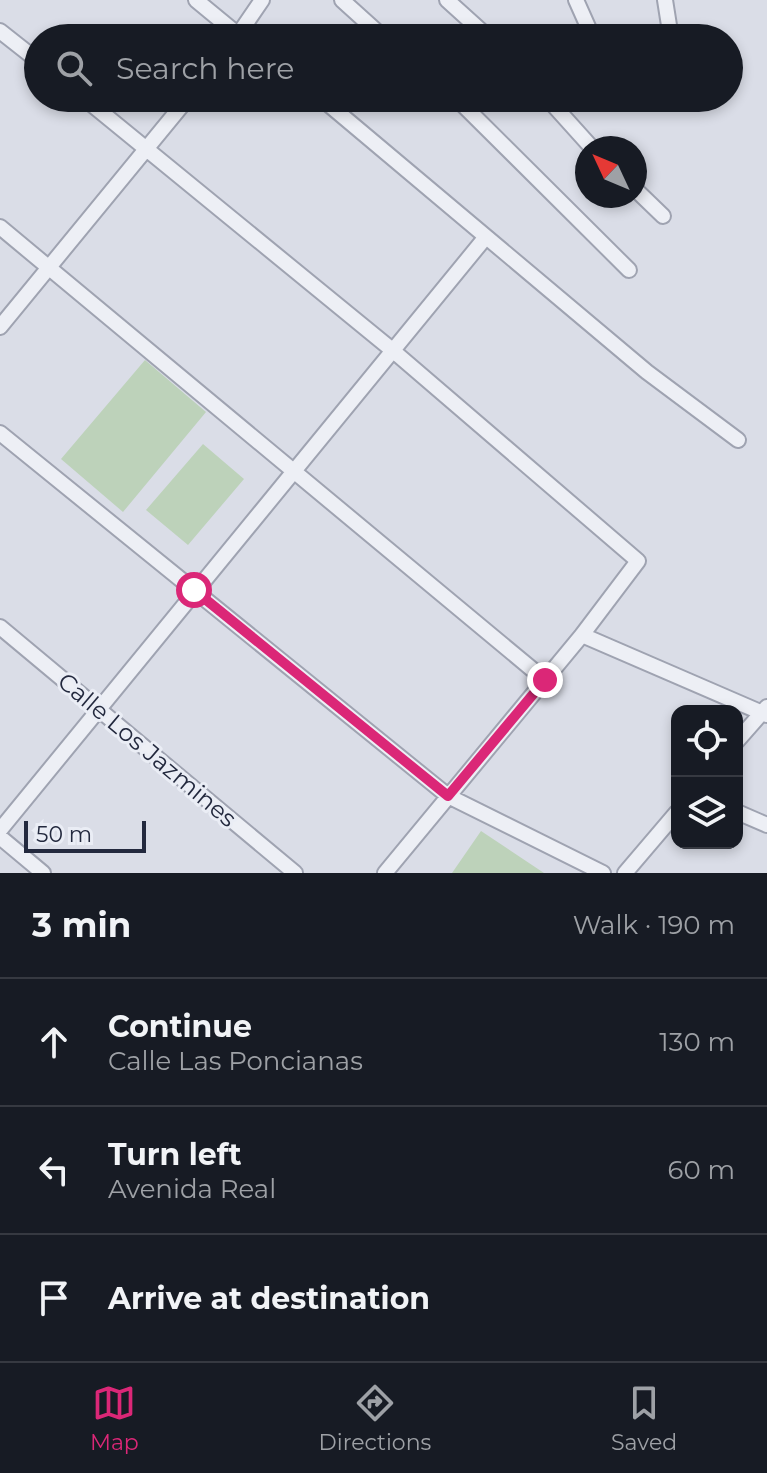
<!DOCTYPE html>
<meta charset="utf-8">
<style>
body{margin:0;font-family:Montserrat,sans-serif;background:#20242c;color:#f1f3f6}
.controls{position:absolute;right:24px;bottom:24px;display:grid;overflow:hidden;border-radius:16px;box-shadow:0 4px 12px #0003}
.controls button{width:72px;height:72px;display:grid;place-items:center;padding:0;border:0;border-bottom:2px solid #363941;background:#171b24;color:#f1f3f6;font:40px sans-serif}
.compass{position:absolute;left:575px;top:136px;width:72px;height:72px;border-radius:50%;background:#171b24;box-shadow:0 4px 12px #0003;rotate:314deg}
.scale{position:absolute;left:24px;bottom:20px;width:122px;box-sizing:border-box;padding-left:8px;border:4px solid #23293e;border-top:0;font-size:22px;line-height:28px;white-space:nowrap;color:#23293e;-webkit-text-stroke:6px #eaedf5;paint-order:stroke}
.stop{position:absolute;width:24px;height:24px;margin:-18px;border:6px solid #db2777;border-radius:50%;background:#fff}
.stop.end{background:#db2777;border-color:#fff;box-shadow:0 2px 8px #0008}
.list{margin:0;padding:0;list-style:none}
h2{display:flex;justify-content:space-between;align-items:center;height:104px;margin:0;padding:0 32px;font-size:34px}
h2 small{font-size:26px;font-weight:400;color:#9ea1a6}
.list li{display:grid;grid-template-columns:52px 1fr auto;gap:24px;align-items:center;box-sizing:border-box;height:128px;padding:0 32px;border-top:2px solid #363941}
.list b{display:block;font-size:30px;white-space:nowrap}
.list p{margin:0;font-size:26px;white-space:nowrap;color:#9ea1a6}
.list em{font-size:26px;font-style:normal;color:#9ea1a6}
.icon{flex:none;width:44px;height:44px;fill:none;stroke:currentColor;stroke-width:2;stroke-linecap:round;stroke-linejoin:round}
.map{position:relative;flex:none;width:767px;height:873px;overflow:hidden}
.search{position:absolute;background:#171b24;box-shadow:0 4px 12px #0003;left:24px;right:24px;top:24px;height:88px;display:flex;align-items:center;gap:20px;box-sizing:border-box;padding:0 28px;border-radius:44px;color:#9ea1a6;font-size:30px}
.sheet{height:488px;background:#171b24}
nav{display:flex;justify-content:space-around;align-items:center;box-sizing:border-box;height:112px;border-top:2px solid #363941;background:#171b24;font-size:22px;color:#9ea1a6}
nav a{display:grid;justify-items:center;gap:4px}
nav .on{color:#db2777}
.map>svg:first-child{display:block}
.green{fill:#bdd2ba}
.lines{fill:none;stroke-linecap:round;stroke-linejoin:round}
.street-casing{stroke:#9fa3b1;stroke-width:18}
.street{stroke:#edeff5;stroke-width:14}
.route{stroke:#db2777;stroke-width:10}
.labels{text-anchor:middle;stroke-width:6;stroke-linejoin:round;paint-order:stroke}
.street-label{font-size:24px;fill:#23293e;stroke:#eaedf5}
</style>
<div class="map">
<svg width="767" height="873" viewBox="0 0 767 873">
<rect width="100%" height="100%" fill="#dadde7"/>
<path class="green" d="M145,360l61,52 -83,100 -62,-53z
M203,444l41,35 -56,66 -42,-35z
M481,831l63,42h-92z"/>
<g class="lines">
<g class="street-casing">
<path id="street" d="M196,0l46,38
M342,0l42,38
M447,0l42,38
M576,0l17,38
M665,0l6,38
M0,31l38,30
M236,38l26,-38
M84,98l307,251 247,212 -56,74 -197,238
M321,98l326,274 91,68
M456,98l173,172
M547,98l45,50
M635,189l28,27
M0,227l545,453
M0,327l188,-229
M0,433l448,363 155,77
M0,627l295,246
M582,635l185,80
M737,741l30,-34
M737,812l30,13
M0,830l485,-592
M0,837l43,36
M625,873l52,-61"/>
</g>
<use href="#street" class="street"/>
</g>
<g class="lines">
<path class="route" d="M194,590l254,206 97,-116"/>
</g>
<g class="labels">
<g class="street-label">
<text transform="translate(147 750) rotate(40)" y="8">Calle Los Jazmines</text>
</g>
</g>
</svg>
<div class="controls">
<button><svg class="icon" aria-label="locate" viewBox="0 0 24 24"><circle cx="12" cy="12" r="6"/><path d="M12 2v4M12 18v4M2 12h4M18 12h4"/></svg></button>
<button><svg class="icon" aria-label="layers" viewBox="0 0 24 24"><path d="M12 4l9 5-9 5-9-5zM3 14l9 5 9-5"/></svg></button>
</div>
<svg class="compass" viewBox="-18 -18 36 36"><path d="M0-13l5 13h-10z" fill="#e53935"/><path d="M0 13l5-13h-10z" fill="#9ea1a6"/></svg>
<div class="scale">50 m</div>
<div class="stop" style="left:194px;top:590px"></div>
<div class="stop end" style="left:545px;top:680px"></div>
<div class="search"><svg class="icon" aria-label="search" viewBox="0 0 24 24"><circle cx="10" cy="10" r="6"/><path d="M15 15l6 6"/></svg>Search here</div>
</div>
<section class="sheet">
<h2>3 min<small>Walk · 190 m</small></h2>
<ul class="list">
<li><svg class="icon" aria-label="ahead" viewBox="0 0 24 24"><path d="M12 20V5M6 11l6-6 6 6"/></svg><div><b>Continue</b><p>Calle Las Poncianas</p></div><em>130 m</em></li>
<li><svg class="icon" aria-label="left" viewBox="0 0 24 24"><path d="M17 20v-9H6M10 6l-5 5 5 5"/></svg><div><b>Turn left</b><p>Avenida Real</p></div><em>60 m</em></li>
<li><svg class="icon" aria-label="arrive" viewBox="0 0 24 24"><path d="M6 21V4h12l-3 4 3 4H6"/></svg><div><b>Arrive at destination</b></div></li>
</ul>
</section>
<nav>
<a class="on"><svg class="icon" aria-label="map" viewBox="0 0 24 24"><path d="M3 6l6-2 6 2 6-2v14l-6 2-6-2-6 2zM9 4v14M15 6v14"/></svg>Map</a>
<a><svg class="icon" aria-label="directions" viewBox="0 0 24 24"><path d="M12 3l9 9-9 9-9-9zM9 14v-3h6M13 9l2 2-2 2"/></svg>Directions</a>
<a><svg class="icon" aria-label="saved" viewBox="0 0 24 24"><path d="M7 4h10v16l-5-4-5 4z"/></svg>Saved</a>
</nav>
